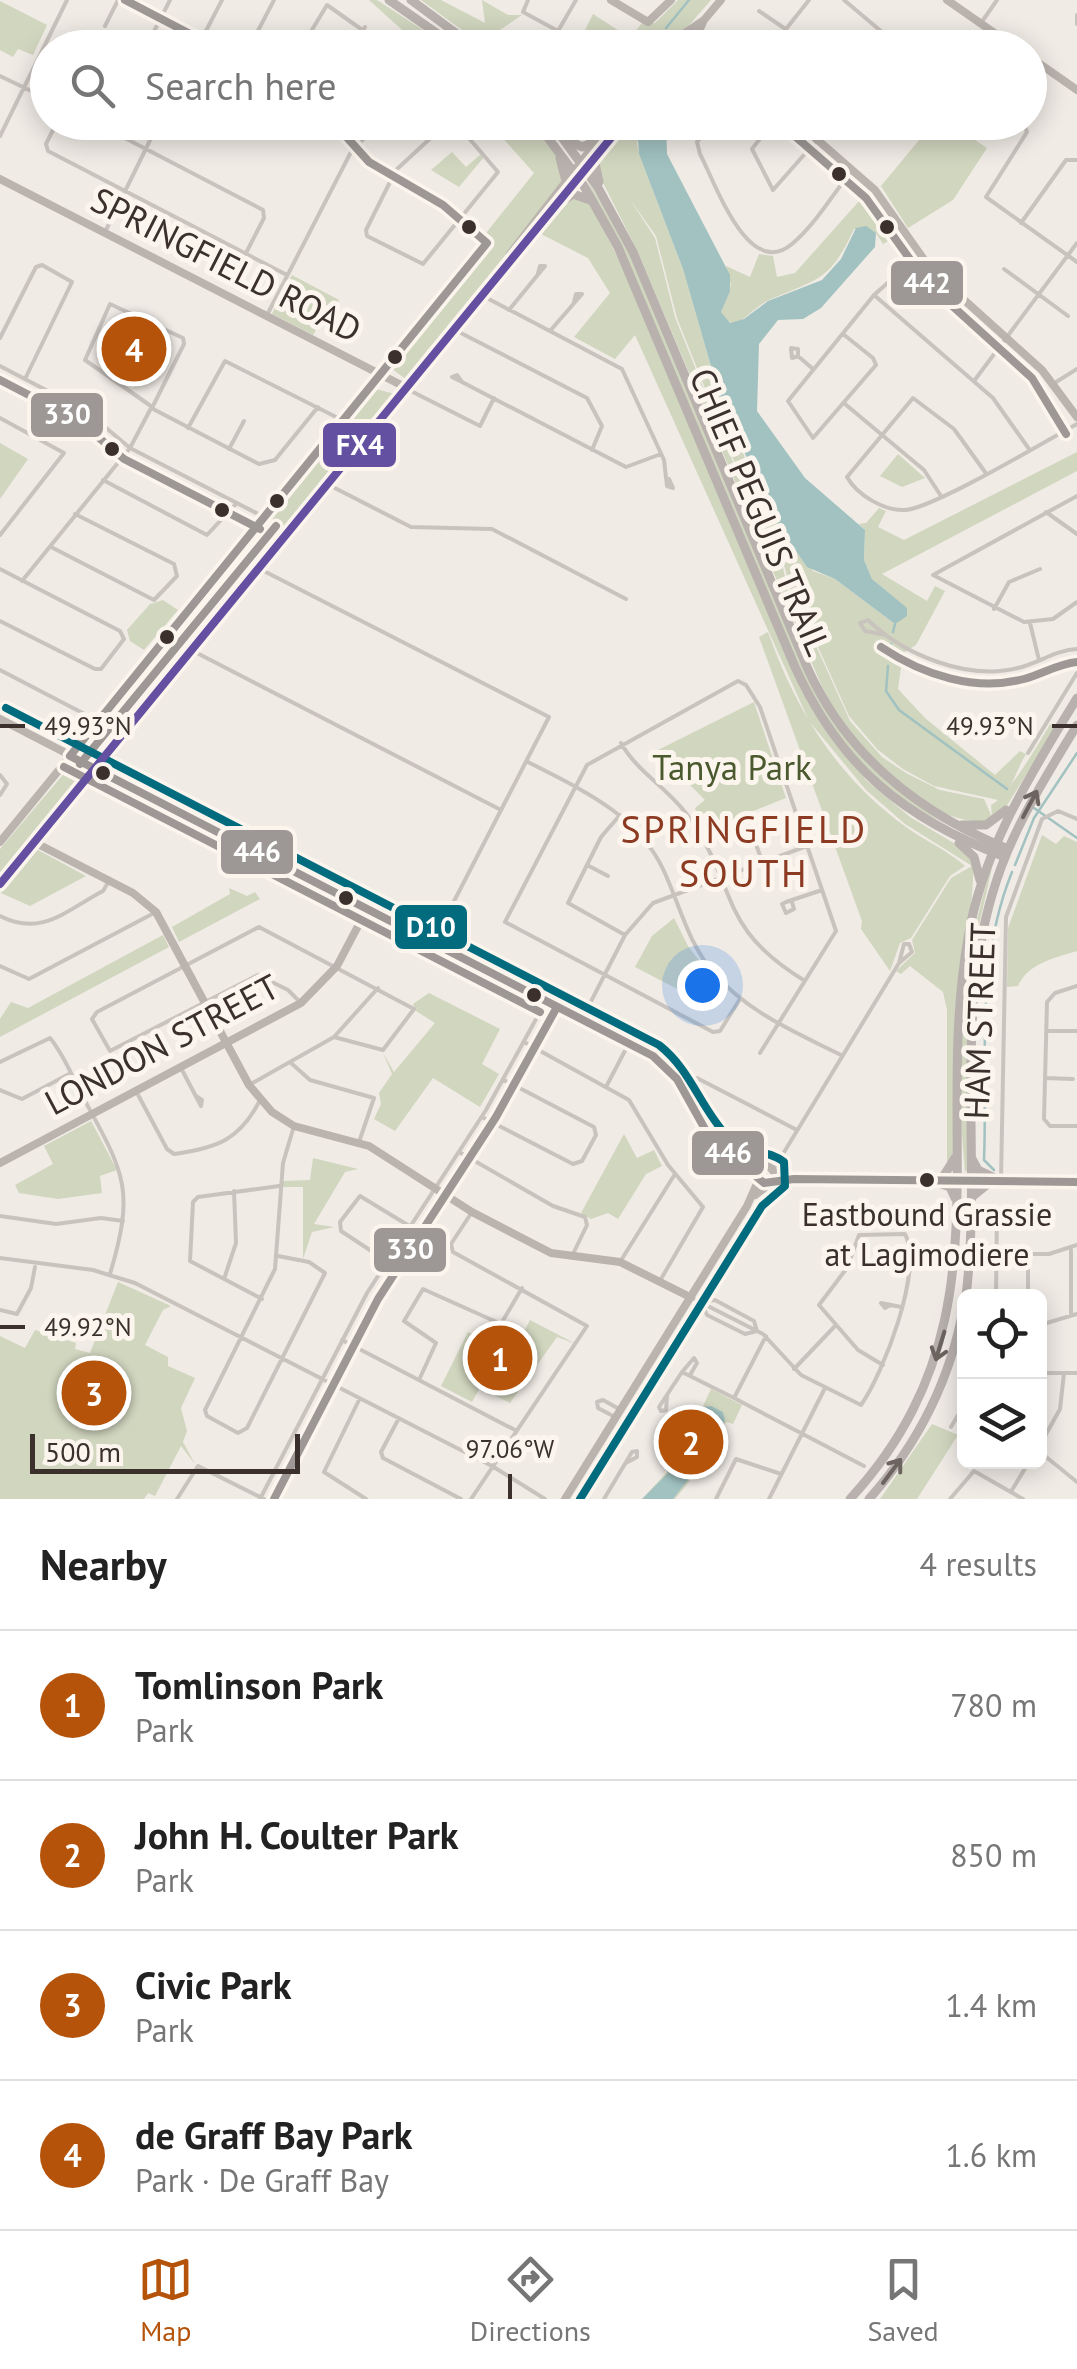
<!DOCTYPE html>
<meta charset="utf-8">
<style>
body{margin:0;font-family:"PT Sans",sans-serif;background:#f6f6f6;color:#222}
.controls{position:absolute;right:30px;bottom:30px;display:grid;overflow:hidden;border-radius:15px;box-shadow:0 5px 25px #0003}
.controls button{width:90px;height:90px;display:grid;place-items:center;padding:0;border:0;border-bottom:2px solid #e0e0e0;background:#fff;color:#222;font:50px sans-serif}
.scale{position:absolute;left:30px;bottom:25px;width:270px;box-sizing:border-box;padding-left:10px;border:5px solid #3b302b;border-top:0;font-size:28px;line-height:35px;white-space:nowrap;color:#3b302b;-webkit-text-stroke:8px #fbf5ee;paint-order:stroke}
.you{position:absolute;left:702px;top:985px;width:35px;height:35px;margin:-25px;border:8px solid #fff;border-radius:50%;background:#1a73e8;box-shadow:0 0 0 15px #1a73e833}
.badge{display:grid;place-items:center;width:65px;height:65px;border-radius:50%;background:#b45309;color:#fff;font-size:32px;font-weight:700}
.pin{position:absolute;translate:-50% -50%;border:5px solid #fff;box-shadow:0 2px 10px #0006}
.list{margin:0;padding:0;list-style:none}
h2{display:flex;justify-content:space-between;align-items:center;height:130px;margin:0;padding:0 40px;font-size:42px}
h2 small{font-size:32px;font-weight:400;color:#767676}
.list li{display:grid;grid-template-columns:65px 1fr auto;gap:30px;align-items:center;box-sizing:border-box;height:150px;padding:0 40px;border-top:2px solid #e0e0e0}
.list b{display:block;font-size:38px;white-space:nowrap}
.list p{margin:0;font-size:32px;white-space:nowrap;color:#767676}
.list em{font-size:32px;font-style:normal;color:#767676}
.icon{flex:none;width:55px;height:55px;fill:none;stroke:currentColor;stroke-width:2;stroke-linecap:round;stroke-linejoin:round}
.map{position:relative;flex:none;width:1077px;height:1499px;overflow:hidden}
.search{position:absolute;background:#fff;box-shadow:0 5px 25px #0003;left:30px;right:30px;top:30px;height:110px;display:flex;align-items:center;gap:25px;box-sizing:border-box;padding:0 35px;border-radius:55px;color:#767676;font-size:38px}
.sheet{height:730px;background:#fff}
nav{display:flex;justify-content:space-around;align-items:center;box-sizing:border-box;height:140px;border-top:2px solid #e0e0e0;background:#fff;font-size:28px;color:#767676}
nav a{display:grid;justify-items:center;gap:5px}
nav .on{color:#b45309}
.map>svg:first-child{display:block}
.green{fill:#d1d6bf}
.water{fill:#a1c2c1}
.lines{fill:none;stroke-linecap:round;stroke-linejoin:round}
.stream{stroke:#a1c2c1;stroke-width:2.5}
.street{stroke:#c9c3be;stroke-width:4}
.secondary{stroke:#bab3ae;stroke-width:8}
.primary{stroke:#b8b1ad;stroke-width:9}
.bus-1-casing{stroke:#fbf5ee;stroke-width:15}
.bus-2-casing{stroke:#fbf5ee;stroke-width:15}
.bus-3-casing{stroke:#fbf5ee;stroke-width:15}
.bus-4-casing{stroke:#fbf5ee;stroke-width:15}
.bus-5-casing{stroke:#fbf5ee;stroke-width:15}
.bus-1{stroke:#9d9895;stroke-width:8}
.bus-2{stroke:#9d9895;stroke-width:8}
.bus-3{stroke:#026c7e;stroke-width:8}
.bus-4{stroke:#6450a1;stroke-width:8}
.bus-5{stroke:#9d9895;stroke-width:8}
.oneway{stroke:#6d645f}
.ticks{fill:none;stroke:#3b302b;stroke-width:4}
.bus-dot{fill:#3b302b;stroke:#fbf5ee;stroke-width:4}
.labels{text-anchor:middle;stroke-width:10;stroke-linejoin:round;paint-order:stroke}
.bus-label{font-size:32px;fill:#3b302b;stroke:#fbf5ee}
.street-label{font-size:35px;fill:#3b302b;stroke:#fbf5ee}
.park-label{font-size:35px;fill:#4a5a2e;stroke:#fbf5ee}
.neighbourhood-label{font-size:38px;letter-spacing:2.5px;fill:#8c3b22;stroke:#fbf5ee}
.ticks-label{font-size:25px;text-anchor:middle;fill:#3b302b;stroke:#fbf5ee;stroke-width:10;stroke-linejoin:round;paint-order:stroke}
.line-badge{stroke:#fbf5ee;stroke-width:4}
.badge-label{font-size:28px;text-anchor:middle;font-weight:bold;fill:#fff}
</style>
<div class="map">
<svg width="1077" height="1499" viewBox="0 0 1077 1499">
<rect width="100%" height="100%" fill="#f0ebe5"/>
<path class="green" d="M369,0h8l72,47h-28z
M421,0h20l44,23 -3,-23 26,15h14l-22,15 33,17h-48z
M678,0h33l-41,47 -94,1 17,-34 37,24 12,-15h13z
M0,1l47,24 -14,30 -15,-6 -5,8 -13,-7z
M934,122l16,1 37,25 -34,52 -45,28 -27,-42z
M489,123h40l28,33 6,23 -66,91 -90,110 -15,-11 98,-120 3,-11 -7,-5 48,-60z
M630,123h15l-8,20 2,11 44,115 34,118 39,99 57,85 22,8 60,45 12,-15 -35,-30 -8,-19 1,-30 -6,-6 7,-1 13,-15 7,3 -8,16 26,13 173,-88v19l-195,103 45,27 8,-15 10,5 -29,54 -13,8 -5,36 27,29 70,57 25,-24 6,3c-10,16 -13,35 -28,46l-64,-14 -31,-17 -25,-19 -29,-34 -39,-87 -16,-25 -9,-36 -47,-97 -61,-153 -21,-82 -27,-38 26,40 20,79 78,195 30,56 8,36 17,24 42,93 32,36 24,16 34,17 44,9 8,18 -1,-12c15,-6 49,-63 59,-81l6,3 -50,80 -19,15c-67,1 -124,-70 -159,-121l-191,-451 -42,-83z
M452,152l14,15 14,-12 4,2 -25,30 -28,-17z
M586,177l53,93 169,403 69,99 50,40 62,34 -92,-47 -42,-40 -46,-67z
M868,191l29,45 -14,8 -7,-11 -22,-4c-25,54 -36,49 -87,72 -12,6 -20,17 -32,23l-11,-4 -3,-8 10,-27 -5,-19 24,11 9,-23 14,2 4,21 18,-4z
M573,198l17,5 31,61 192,446 53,70 44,37 52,31 12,17 -20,290 -7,10v-155l-4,-18 -33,-26 -9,8 -5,-3 19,-18 -3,-13 39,-62 21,-12 -67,-42 -39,-34 -57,-69 -174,-386 -20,24 -41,-22 36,-44 -22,-35 -49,-25z
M292,275l47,25 -14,27 -6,-2 -6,10 -41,-21 9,-19 21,15 8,-17 -15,-8 -6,11 -7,-4z
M129,315l36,18 -29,55 -32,-23z
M376,389l19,5 -298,365 -17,-8z
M0,443l28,16 -28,40z
M898,454l27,24 -23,9 -22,-11z
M163,600l15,10 -34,40 -14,-9 -3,-11 23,-26z
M768,632c28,79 69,145 138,195 19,14 41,23 59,39l-15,10 -39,62 -11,5 -10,28 -29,-42 1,-8 -103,-284z
M754,702l32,96 -38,15 3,12 -7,-9 -21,11 -7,-11 -17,5 -4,-13 10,-8 -49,-49z
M73,763l13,10 -86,105v-29z
M1042,835l14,9 8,-8 13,6v109c-22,7 -49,12 -59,35l-11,1 1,-59z
M36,849l50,27 -56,30 -29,-13z
M994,859l-21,93 -4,216 -4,4c-10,-104 -5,-213 29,-313z
M229,888l18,8 8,-4 5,7 -81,43 -7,-15 58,-33z
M674,918l14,28 33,43 -11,17 -75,-39 17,-31z
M163,935l6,12 -169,90v-18l11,-17 17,6z
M429,993l71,36 -18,35 17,10 -19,33 -47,-29 -38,53 -21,-12 7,-15 -2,-11 13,-19 -9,-21 11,19 41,-49 -19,-12 -3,-7z
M91,1121l26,49 -17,6 2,17 -44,6 -39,-6 -4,-8 38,-21 -9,-18z
M624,1134l13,24 17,-8 8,16 -16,8 -28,45 -10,-6 -17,6 -10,-6z
M313,1158l45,11 -13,3 -31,52 20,3 -22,5 -9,27v-72h-21v-6l28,-1z
M118,1282l53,24 -8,4 -18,35 23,12v9l27,12 -14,30 6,23 -4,11 12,22 -14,-18 -26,50 -7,-3 -4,6h-144v-163l25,12 10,-18 41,13 -1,6 15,4z
M530,1320l46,24 -19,-7 -47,66 -30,-15 -8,14 -31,-16 27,-54 24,12 12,-19 1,6 15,8z
M711,1389l31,16 -9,19 -6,-2 -20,16 -18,44 -14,17h-33l26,-28 4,-25 19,-14z
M932,1424l26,11 -41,64h-37z"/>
<path class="water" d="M645,123h21l1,31 63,121v16l-9,21 9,11 14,-4 24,-18 54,-21 19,-21 15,-31 10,-2 10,7 -1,14 -54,61 -18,11 -25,1 -19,24 -2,67 48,67 60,52 -1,30 8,19 35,29v8l-12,8 -60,-45 -28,-12 -38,-56 -52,-124 -34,-118 -44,-115 -1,-15z
M711,1406l12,6 2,9 -19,17 -15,38 -18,23h-31l26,-26 5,-24 19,-16 11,-26z"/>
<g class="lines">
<path class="stream" d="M666,28l23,-28
M650,48l4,-5
M893,632l2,-8
M890,648l1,-4
M888,666l-2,25 13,19 108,79
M1034,808l43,30
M1015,865l19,-47 43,-65
M994,1170l-10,-10c4,-98 -10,-194 28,-288"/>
<path class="street" d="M528,0l-5,12 35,19 18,-31
M844,0l57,48
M759,11l25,17
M1077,15v9
M981,23l16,-23
M105,26l13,-26
M146,47l24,-47
M197,48l25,-48
M249,48l25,-48
M301,48l26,-43 61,43
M354,48l11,-21
M771,48l38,-48
M0,76l48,23
M57,122l-11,22 2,7 239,124
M94,122l169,88 1,8 -18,35
M448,122l-52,48 -30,60 1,6 56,28 75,-92 -43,-50
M713,122l-16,20 3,12c15,28 48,127 92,90 23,-19 40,-49 59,-72
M773,122l-21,27 21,41 60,-68
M893,122l1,11
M958,122l11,6 7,-6
M1023,122l4,10 -41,65 91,65
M0,136l67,-136
M1021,223l45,-63h11
M106,230l53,-108
M1004,269l64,47
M874,295l119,103 36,51
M485,297l137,72 42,91 3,26 6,2 -4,-9
M509,310l36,-44h-5l-2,7
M267,315l85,-165 29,-28
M457,331l130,67 15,28 -10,24
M550,331l32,-37h-6l-2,8
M843,334l30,24 3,7 -63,73 -25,-37 86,-106 45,-40
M0,338l36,-71 6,-2 30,17 -47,97
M798,356v-7l-7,-1 1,10 6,-2 15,13
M0,366l86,45 44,37 134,69
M974,381l103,-138
M462,382l-10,-5 5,-2 5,7 164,85 35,-13
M1053,384l24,-15
M405,388l75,38 14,-28
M845,404l79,66 17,26
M0,418l64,35 -64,82
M188,428l37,-67 119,60
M229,449l15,-28
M985,472l-31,-43 -41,-31 -66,79c10,18 37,34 58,33 27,-1 141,-69 172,-86
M103,480l104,55 28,-30
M327,484l84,43 81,2 134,70
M1077,496l-144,79 91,47 29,-3 24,-17
M1046,512l31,22
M51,547l103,53 23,-24 -3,-12 -99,-50
M258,568l291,149 -116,225
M0,569l120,62 4,8 -23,30h-6l-95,-48
M22,581l108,-133 20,-38 4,-6 30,-60 -1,-6 -73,-34 -25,56 63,44 7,6 104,54 16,-4 43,-53
M994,609l15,-27 31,-13
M1030,623l9,37
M886,635l-21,-4 -5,-8 8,-3c36,35 100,61 150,48 21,-5 38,-18 59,-19
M195,652l306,158
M0,670l98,51
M621,743c16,29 48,46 67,73 52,72 27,110 117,165
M1028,753l49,-80
M528,762c52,27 108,51 135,107 17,36 24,72 50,103 34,40 82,60 128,83
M0,775l7,9 -7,11
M620,815l-19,22 -33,66 57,32
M754,839l8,22
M587,865l21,11
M792,902l2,7 -8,4 -4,-9 4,-2 36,-12
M0,916c42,21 65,-5 103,-25l6,-10
M0,966l29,13 127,-67
M1077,986l-22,7 -8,9 -3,117 6,7h27
M740,999l-20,32 -7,1 -208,-110 82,-157 151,-84 8,4 14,22 76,224 -76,122
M301,1003l-13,-13 -30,-15 -148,76 -18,-32 5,-7 162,-85 155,82 -31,41 -49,-13
M582,1019l43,-84 28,-32 154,-57
M1047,1031h30
M524,1042l105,58 39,65 35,42 -42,72
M0,1062l50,-24c15,18 23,41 34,61 41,75 51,91 26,175
M291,1063l19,17 64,18 -15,44
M181,1068l20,38 1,-6 -6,-4
M1045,1078l28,1
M681,1084l16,-6 98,51
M249,1085l85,-48 44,-49
M607,1085l21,-40
M0,1090l22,9 49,-26
M136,1091l31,58 7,5c43,-6 66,-14 86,-54
M484,1118l89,46 9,-3 14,-26 -2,-8 -90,-47
M718,1143l7,-3 22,16
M459,1152l94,54 32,11 2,8 -15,31
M775,1167l124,-204 5,-19h5l3,8 -13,11
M1001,1180l5,-263 36,-98 16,-8 19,8
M0,1216l56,8 45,-6 22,3
M999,1254h50l28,-9
M278,1256l31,6 16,11 -78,155 -9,5 -31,-17 -2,-6 70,-141 8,-106 11,-37
M0,1258l93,12 42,13 357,183 53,33
M388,1262l-47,-31 -1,-9 20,-26 51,31
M620,1262l55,-88
M224,1279l12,-36 -2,-52
M996,1296l1,-88
M1028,1296v-41
M690,1297l73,37 38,41 60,30c22,-31 63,-136 44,-171l-46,1 -12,33 -28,37 39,45 25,15
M262,1299l-72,-38 3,-59 5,-5 81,-11
M715,1300l39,21 3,10 -12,3 -38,-19 -6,-13z
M890,1305l-5,3 -4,-5 20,4
M0,1310l17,4 14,-26 4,-21
M1071,1315v-65
M1040,1325l37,-11
M766,1336l-32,62 130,68
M342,1340l173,90
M794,1369l41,-43
M682,1372l12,-14 3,5 -7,12
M1040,1373h37
M419,1380l17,-37 -32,-22 19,-32 78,35 21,-36
M667,1396l-1,14 -5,1 -2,-4 23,-35 52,26
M360,1398l-36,74 42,27
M613,1416l-15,-8 -1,-6 6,-2 18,10
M399,1418l-18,34 2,6 78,41
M951,1427l13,-22
M1040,1445l20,-36 4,-36
M1040,1452l37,30
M1012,1490l17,-28
M177,1499l21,-33 66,33
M260,1499l107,-206 119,-183 60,-109
M471,1499l116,-173 -134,-74 -2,-8 21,-32
M604,1499l28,-47 5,-1v6l-11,6
M716,1499l20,-40 45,15
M769,1499l56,-111
M950,1499l24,-28 49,28"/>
<path class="secondary" d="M125,0l93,48
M611,0l37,22 23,-22
M947,0l69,48
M696,38l8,-18
M697,44l2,4
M676,48l3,-11 25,-17 17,-20
M1030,57l47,33
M797,122l78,68 57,81 110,99 35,47
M0,179l405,208
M510,254l102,-132
M0,719l653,337 24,23 33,59 48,39
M0,842l486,-594 -2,-9 -41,-34 -74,-43 -36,-40
M34,842l99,51 23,19 93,173 23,27 22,14 75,20 103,66 79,41 69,9 70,35
M0,884l624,-762
M0,1163l301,-160 36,-37 30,-57
M758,1177l2,-9 9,-2 7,8 -4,8
M927,1177h66
M755,1195l17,-13 22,-3 283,3
M565,1499l182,-293 12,-27"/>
<path class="primary" d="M389,0l69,48
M411,0l65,48
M536,122l48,64 34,61 177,420c46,101 109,151 210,190
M551,122l46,64 36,66 174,415c40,90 112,146 201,182
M568,140l14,7 15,-6
M560,158l6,23
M594,159l5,23
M558,204l15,-10 17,6
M962,825h24l20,-15
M959,843l15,14 6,23
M972,1159l6,11 15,7
M943,1177l12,-19
M936,1182l14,5 5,11
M973,1196l16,-13
M966,1296c16,-132 -12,-272 26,-401 18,-63 52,-115 85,-170
M850,1499c161,-175 82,-354 118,-561 15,-90 63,-164 109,-240
M869,1499c49,-55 82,-121 95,-194"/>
<g class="bus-1-casing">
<path id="bus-1" d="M125,0l92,48
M333,122l36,40 74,43 44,38
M70,756l583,300 24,23 33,59 54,45 30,-4 283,3
M70,756l417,-513"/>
</g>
<g class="bus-2-casing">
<path id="bus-2" d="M0,380l79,41 45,38 136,70
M80,764l196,-238
M64,767l476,245
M274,1499l104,-200 118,-182 61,-110"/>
</g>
<g class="bus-3-casing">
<path id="bus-3" d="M6,708l653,337c32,25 41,62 68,91 16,18 39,12 57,26l1,24 -23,20 -182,293"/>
</g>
<g class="bus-4-casing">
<path id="bus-4" d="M0,884l624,-762"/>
</g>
<g class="bus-5-casing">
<path id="bus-5" d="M789,131l77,67 61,85 105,95 34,56
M881,647c42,28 94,45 143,32 18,-5 34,-15 53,-17"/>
</g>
<use href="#bus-1" class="bus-1"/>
<use href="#bus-2" class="bus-2"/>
<use href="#bus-3" class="bus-3"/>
<use href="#bus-4" class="bus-4"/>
<use href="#bus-5" class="bus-5"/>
</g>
<defs><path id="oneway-shaft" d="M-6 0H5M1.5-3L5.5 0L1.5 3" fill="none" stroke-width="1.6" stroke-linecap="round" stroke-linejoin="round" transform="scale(2.5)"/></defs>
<g class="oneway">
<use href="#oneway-shaft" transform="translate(1030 804) rotate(-62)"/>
<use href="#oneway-shaft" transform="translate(940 1346) rotate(107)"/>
<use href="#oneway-shaft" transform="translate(892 1471) rotate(-53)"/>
</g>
<path class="ticks" d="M0,726h25M1052,726h25M0,1327h25M510,1474v25"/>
<g class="bus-dot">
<circle cx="839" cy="174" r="9"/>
<circle cx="469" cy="227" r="9"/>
<circle cx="887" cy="227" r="9"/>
<circle cx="395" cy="357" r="9"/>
<circle cx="112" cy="449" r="9"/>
<circle cx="277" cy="501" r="9"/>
<circle cx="222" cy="510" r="9"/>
<circle cx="167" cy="637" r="9"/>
<circle cx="103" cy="773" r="9"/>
<circle cx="346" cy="898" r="9"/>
<circle cx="534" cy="995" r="9"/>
<circle cx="927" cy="1180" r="9"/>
</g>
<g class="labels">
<g class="bus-label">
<text x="927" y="1226">Eastbound Grassie<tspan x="927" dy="40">at Lagimodiere</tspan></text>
</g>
<g class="street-label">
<text transform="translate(226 265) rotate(27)" y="12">SPRINGFIELD ROAD</text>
<text transform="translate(760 512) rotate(67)" y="12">CHIEF PEGUIS TRAIL</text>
<text transform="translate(980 1021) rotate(-88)" y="12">HAM STREET</text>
<text transform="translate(162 1045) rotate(-28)" y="12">LONDON STREET</text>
</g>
<g class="park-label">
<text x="732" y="780">Tanya Park</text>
</g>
<g class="neighbourhood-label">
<text x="744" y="843">SPRINGFIELD<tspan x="744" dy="44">SOUTH</tspan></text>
</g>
</g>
<g class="ticks-label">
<text x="88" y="735">49.93°N</text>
<text x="990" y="735">49.93°N</text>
<text x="88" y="1336">49.92°N</text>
<text x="510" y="1458">97.06°W</text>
</g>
<g class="line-badge">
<rect x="889" y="259" width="76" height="48" rx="10" fill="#9d9895"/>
<rect x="29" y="391" width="76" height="48" rx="10" fill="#9d9895"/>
<rect x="321" y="421" width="77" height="48" rx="10" fill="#6450a1"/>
<rect x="219" y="828" width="76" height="48" rx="10" fill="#9d9895"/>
<rect x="393" y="903" width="76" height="48" rx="10" fill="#026c7e"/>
<rect x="690" y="1129" width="76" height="48" rx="10" fill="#9d9895"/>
<rect x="372" y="1226" width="76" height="48" rx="10" fill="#9d9895"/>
</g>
<g class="badge-label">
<text x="927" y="293">442</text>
<text x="67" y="424">330</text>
<text x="360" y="455">FX4</text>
<text x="257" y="862">446</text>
<text x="431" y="937">D10</text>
<text x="728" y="1163">446</text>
<text x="410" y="1259">330</text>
</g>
</svg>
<div class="controls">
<button><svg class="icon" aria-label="locate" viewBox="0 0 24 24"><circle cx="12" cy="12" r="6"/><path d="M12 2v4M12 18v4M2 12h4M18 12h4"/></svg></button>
<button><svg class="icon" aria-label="layers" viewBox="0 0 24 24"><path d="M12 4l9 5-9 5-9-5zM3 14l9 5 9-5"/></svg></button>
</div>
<div class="scale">500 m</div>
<div class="you"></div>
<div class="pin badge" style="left:500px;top:1358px">1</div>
<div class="pin badge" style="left:691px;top:1442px">2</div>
<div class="pin badge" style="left:94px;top:1393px">3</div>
<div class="pin badge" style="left:134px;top:349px">4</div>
<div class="search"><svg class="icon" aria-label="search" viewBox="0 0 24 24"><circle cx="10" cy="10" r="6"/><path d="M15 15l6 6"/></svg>Search here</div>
</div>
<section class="sheet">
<h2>Nearby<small>4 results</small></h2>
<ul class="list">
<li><span class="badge">1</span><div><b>Tomlinson Park</b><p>Park</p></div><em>780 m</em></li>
<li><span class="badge">2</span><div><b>John H. Coulter Park</b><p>Park</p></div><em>850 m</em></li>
<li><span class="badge">3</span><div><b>Civic Park</b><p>Park</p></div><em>1.4 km</em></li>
<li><span class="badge">4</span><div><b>de Graff Bay Park</b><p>Park · De Graff Bay</p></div><em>1.6 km</em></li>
</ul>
</section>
<nav>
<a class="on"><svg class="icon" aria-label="map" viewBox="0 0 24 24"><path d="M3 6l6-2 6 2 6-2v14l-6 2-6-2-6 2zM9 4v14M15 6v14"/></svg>Map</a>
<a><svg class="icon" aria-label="directions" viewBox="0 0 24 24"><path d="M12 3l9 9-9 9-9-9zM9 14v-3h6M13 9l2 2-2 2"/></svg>Directions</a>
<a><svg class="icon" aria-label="saved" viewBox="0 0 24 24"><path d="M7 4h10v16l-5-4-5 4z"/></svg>Saved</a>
</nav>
